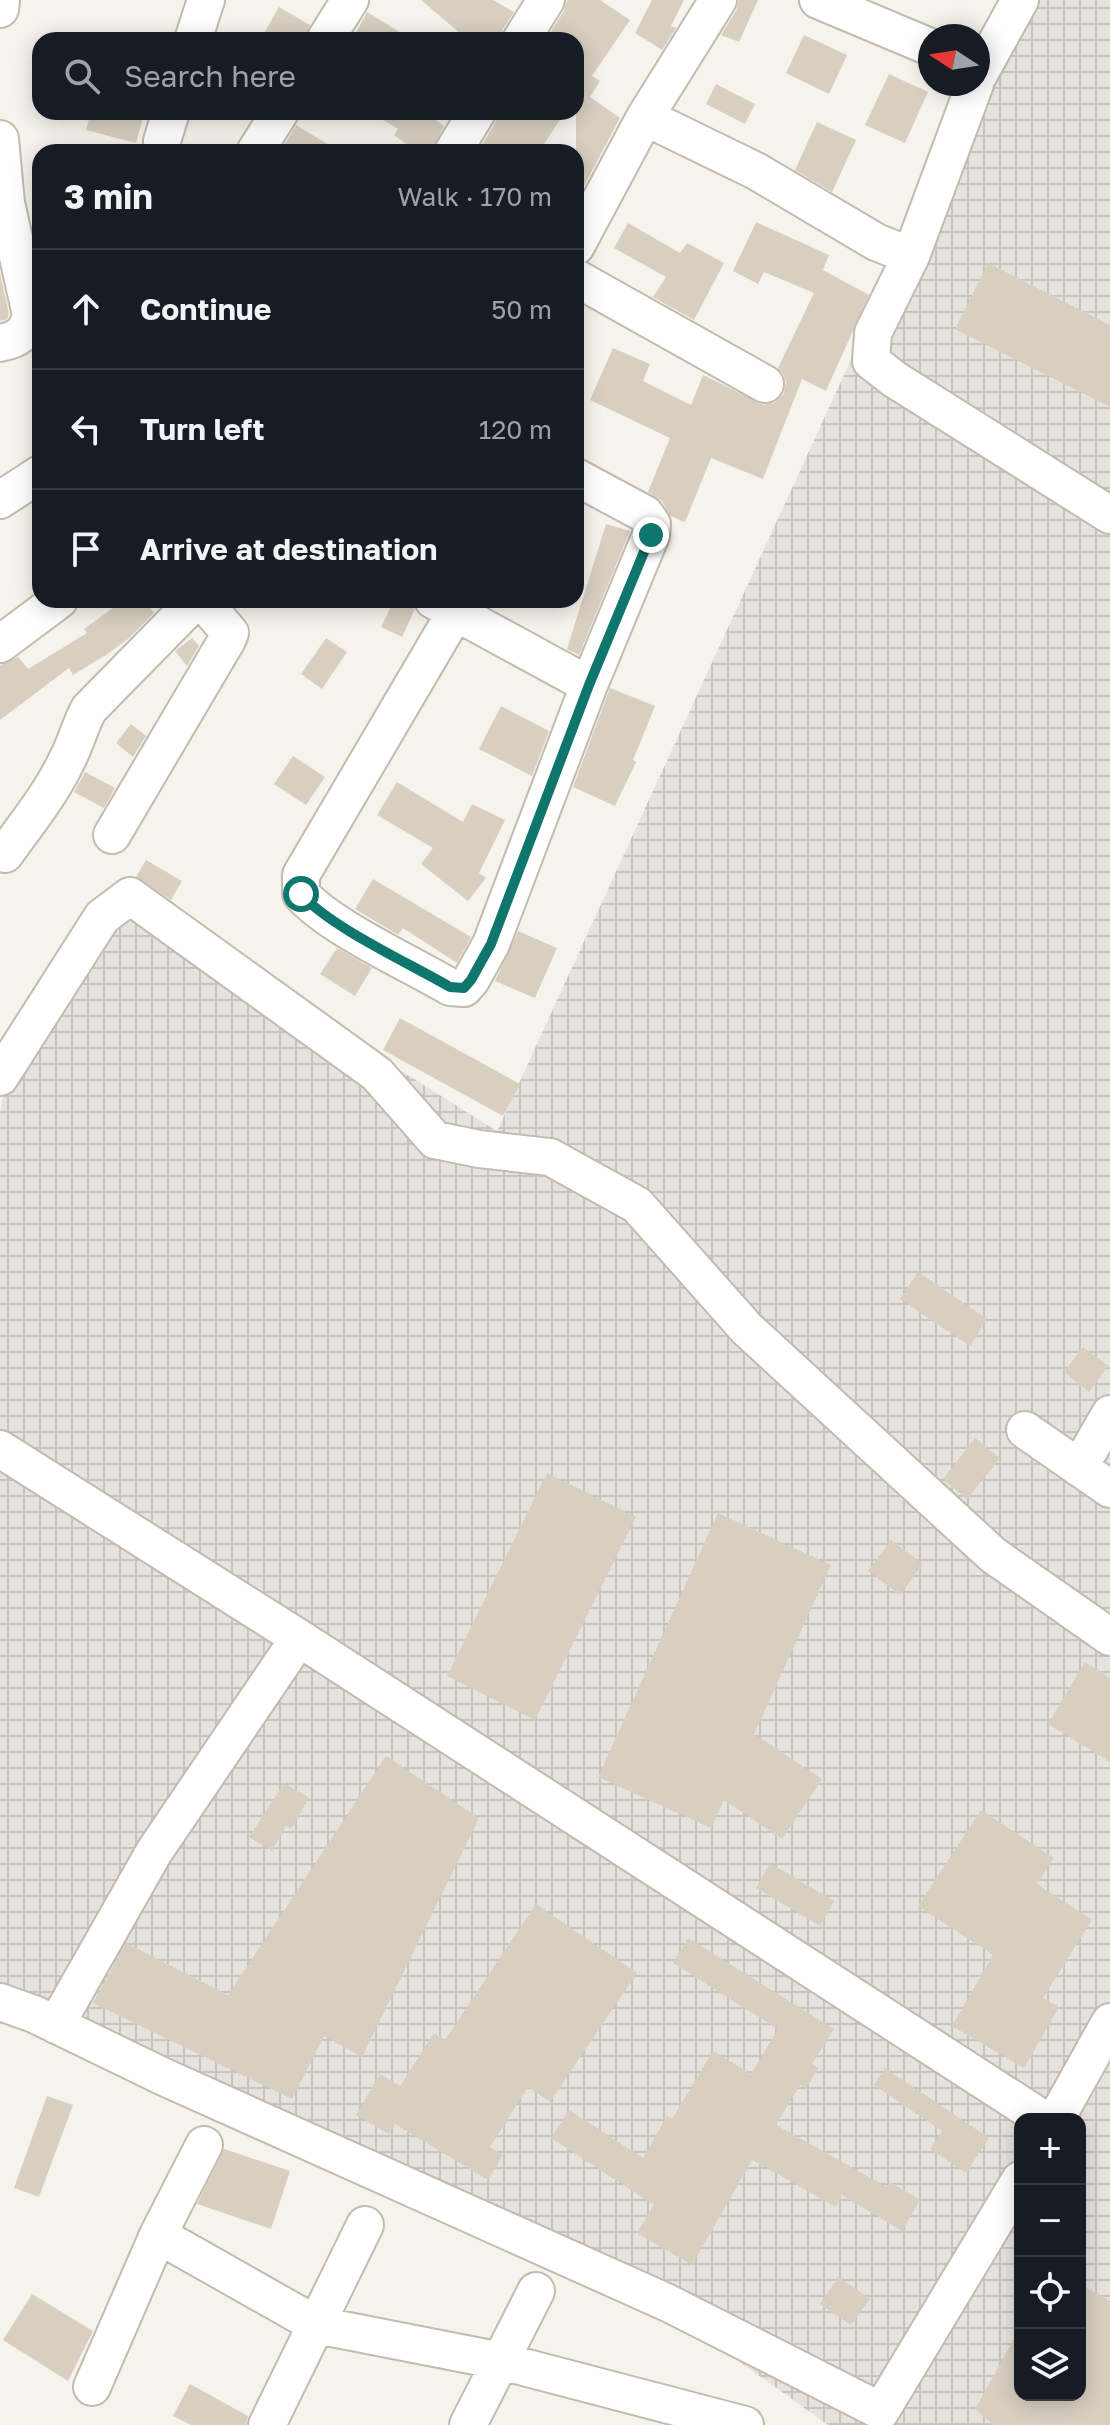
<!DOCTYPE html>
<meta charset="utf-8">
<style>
body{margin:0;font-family:"Golos Text",sans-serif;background:#20242c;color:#f1f3f6}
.controls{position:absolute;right:24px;bottom:24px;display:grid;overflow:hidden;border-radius:16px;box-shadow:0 4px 20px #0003}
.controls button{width:72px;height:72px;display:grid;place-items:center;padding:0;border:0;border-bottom:2px solid #363941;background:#171b24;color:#f1f3f6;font:40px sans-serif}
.compass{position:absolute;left:918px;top:24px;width:72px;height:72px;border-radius:50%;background:#171b24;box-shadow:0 4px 20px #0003;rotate:282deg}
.stop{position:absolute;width:24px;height:24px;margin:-18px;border:6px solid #0f766e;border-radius:50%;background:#fff}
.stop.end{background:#0f766e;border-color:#fff;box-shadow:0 2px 8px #0008}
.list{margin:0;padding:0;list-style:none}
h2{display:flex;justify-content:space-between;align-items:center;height:104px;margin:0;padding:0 32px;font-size:34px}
h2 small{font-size:26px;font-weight:400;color:#9ea1a6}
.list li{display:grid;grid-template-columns:52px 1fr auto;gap:24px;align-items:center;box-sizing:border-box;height:120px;padding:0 32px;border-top:2px solid #363941}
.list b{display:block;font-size:30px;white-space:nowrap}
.list em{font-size:26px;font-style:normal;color:#9ea1a6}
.icon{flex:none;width:44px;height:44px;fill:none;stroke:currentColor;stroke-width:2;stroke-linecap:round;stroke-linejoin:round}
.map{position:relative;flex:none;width:1110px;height:2425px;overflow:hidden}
.search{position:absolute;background:#171b24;box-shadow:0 4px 20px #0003;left:32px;top:32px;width:552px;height:88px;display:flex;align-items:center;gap:20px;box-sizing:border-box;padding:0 28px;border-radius:24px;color:#9ea1a6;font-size:30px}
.panel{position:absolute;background:#171b24;box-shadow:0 4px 20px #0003;left:32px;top:144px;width:552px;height:464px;border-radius:24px}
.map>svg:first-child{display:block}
.industrial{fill:url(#industrial-grid);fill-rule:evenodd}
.building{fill:#d8cfc1}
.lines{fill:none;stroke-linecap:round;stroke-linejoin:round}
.minor-casing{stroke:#c2bbae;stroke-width:40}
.minor{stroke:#fff;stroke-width:36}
.route{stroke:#0f766e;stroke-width:10}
</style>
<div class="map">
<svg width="1110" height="2425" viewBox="0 0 1110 2425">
<defs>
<pattern id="industrial-grid" width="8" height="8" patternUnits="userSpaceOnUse" patternTransform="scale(2)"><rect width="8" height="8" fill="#e6e2dd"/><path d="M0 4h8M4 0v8" fill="none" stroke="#c7c3be"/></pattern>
</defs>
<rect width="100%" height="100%" fill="#f6f3ec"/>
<path class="industrial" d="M1016,0h94v2425h-282l-123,-88 -705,-324v-900l5,-29 110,-193 382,240zM1020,2119h60v276h-60z"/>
<path class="building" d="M421,0h72l21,12 -11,17 -3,11h-32z
M567,0h33l30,20 -38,56 8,5 -10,16 30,21 -44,83v-161h-30l18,-29z
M652,0h32l-13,26 5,2 -14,22 -27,-17z
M739,0h19l-19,42 -18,-7 15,-24z
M279,7l31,18 -6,15h-44z
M367,12l46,28h-61z
M804,35l43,20 -18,39 -43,-21z
M889,74l39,18 -23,51 -40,-18z
M716,84l39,20 -10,20 -39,-20z
M91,112h28l24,6 -7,25 -50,-13z
M370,112h55l19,14 -12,26h-15l-23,-17 4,-6z
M498,112h67l-26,40h-50l-8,-5 14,-24z
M817,122l39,18 -24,52 -37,-22z
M296,125l45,27h-61z
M756,222l73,33 -6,15 46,25 -43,96 -24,-12 -39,100 -52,-21 -26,64 -15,-6 -8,-15 -14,-9 22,-54 -80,-38 23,-52 37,16 -7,17 48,24 12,-30 61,30 11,-3 8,-7 3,-12 -3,-9 -5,-6 36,-75 -50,-21 -6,12 -25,-13z
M628,223l52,30 7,-10 37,20 -30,57 -41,-23 13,-20 -52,-29z
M988,263l122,62v82l-155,-78z
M0,273l9,41 -2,5 -7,2z
M606,524l24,7 -51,124 -12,-6z
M124,600h21l9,13 -26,26 -19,14 -36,22 -4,-7 -69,52v-55l18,-8 10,12 59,-36 -3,-4z
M394,600l21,9 -13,28 -21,-10z
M192,638l7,8 -12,20 -12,-15z
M326,638l21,14 -25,37 -21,-15z
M610,688l45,18 -22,54 3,2 -21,44 -42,-19z
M501,706l48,25 -17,45 -53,-27z
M131,724l15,12 -13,21 -17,-14z
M293,756l32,21 -19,28 -32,-21z
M85,772l30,16 -11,20 -30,-16z
M397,782l66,40 9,-18 33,16 -26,53 7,5 -18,23 -47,-37 12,-16 -56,-33z
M146,860l36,21 -11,19 -35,-23z
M373,879l98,58 -14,26 -54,-35 -5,7 -43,-26z
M518,931l39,17 -22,50 -40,-17z
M337,948l35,20 -17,28 -35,-22z
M400,1018l120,66 -17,32 -120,-66z
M918,1272l69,47 -17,27 -70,-47z
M1083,1347l25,19 -19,26 -25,-20z
M975,1438l25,20 -33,41 -24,-20z
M547,1473l89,44 -101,203 -88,-44z
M718,1513l113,52 -77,169 68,45 -40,60 -58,-39 -13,28 -113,-51z
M891,1540l32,24 -23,31 -32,-24z
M1085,1662l25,16v84l-62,-38z
M386,1756l93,62 -117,239 -38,-21 -32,63 -199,-96 33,-60 102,52z
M284,1783l25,15 -18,31 -5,-3 -14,25 -23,-14z
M981,1810l73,48 -17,26 55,36 -49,78 16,9 -35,61 -72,-42 41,-71 -75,-49z
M770,1863l64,38 -14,25 -64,-38z
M536,1904l101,69 -87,129 -22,-15 -38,60 13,8 -15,25 -93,-56 -6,10 -33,-19 24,-41 20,12 34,-53 11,7z
M688,1938l146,91 -22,35 6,4 -12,21 -6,-4 -24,40 111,62 3,-5 30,18 -18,31 -60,-36 -6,12 -84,-47 -60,105 -55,-32 17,-28 -103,-67 18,-28 74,48 24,-42 5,3 41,-68 38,23 27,-45 -105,-66z
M885,2068l104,70 -23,35 -36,-24 12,-18 -68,-46z
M47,2096l26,9 -34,92 -25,-9z
M224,2149l66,22 -19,58 -74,-25z
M839,2277l31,22 -19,26 -31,-21z
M1080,2284l30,17v124h-117l-18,-16 45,-81v67h60z
M32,2294l61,37 -25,50 -65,-41z
M190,2384l58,32 -2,9h-55l-18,-9z"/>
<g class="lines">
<g class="minor-casing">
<path id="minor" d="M718,0l-73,117 111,54 120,71 35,14 -38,77 -2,28 23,18 216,136
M818,0l112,47
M0,9l1,-9
M193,40l13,-40
M325,40l25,-40
M521,40l25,-40
M978,76l42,-76
M0,139l6,64 25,112c-5,19 -12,24 -31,28
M162,141l9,-29
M255,152l25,-40
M453,152l24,-40
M576,246l69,-129
M911,256l64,-172
M576,278l189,106
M0,500l40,-26
M433,600l156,85
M455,613l-154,262v19c29,33 108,69 149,93l14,1 7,-8 20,-36 98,-259 62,-150 1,-11 -7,-10 -69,-37
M0,644l59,-44
M112,835l115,-195 3,-7 -28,-33
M5,854c22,-31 46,-60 62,-94 9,-17 13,-35 22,-51l107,-109
M0,1077l102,-160 28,-21 247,178 58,66 44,9 71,8 87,48 110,124 246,226 117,82
M1025,1430l85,59
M0,1449l299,189 744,481
M1079,1468l31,-54
M0,2002l34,12 130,63 504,226 213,108 139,-231
M56,2025l98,-173 145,-214
M1056,2119l54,-97
M158,2235l159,90 184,36 244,64
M92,2387l66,-152 46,-90
M267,2425l98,-200
M468,2425l68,-134"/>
</g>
<use href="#minor" class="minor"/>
</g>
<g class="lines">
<path class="route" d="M301,894c29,33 108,69 149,93l14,1 7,-8 20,-36 98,-259 62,-150"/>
</g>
</svg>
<div class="controls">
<button>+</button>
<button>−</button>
<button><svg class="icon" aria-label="locate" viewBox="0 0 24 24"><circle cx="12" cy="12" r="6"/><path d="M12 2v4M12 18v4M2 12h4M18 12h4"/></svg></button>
<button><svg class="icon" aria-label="layers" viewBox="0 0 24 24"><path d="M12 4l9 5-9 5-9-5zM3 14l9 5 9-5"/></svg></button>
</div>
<svg class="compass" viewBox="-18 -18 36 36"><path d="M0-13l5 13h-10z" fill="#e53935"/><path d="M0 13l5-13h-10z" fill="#9ea1a6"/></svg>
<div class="stop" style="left:301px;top:894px"></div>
<div class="stop end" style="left:651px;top:535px"></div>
<div class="search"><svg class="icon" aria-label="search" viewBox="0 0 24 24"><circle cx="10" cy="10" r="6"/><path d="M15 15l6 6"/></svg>Search here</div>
<section class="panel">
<h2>3 min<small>Walk · 170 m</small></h2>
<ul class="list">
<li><svg class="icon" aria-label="ahead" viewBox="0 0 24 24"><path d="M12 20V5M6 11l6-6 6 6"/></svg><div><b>Continue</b></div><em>50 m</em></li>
<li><svg class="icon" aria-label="left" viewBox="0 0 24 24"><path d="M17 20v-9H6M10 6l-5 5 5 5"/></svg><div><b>Turn left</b></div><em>120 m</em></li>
<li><svg class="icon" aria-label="arrive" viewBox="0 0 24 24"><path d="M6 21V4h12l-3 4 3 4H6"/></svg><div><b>Arrive at destination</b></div></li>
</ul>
</section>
</div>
